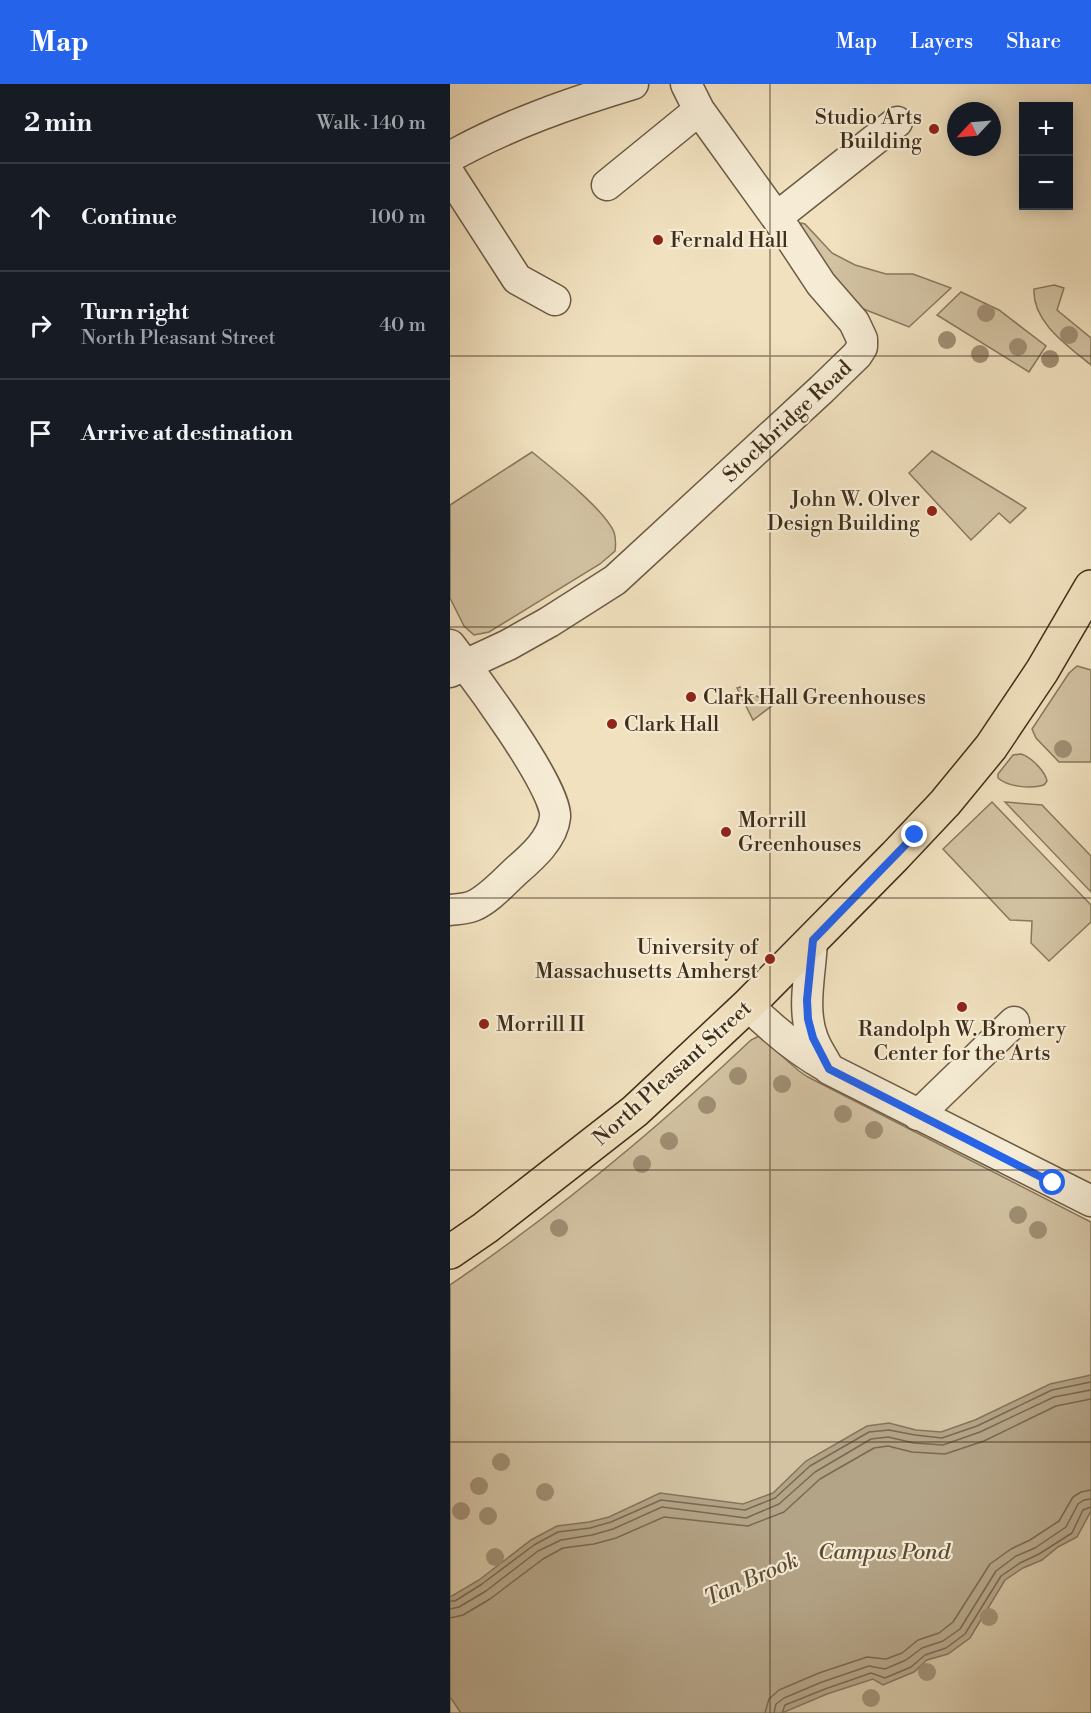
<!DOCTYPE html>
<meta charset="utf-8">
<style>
body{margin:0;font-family:"Libre Bodoni",serif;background:#20242c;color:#f1f3f6}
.controls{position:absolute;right:18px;top:18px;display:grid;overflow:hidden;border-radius:0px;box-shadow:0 3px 15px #0003}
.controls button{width:54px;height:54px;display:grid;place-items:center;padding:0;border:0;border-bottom:2px solid #363941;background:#171b24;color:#f1f3f6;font:30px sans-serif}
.compass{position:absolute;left:497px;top:18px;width:54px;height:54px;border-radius:50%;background:#171b24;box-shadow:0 3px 15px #0003;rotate:244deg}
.stop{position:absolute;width:18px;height:18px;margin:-14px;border:4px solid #2563eb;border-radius:50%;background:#fff}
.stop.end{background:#2563eb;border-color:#fff;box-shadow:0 2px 6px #0008}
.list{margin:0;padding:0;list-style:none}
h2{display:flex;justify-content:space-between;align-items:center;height:78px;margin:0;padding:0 24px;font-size:26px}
h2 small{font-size:20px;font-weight:400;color:#9ea1a6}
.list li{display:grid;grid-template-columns:39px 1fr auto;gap:18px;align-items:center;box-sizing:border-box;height:108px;padding:0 24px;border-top:2px solid #363941}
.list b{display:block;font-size:22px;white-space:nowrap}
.list p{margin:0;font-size:20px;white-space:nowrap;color:#9ea1a6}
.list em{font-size:20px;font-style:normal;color:#9ea1a6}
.icon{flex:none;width:33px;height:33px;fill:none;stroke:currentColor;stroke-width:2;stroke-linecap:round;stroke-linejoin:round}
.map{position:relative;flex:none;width:641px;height:1629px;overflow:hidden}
header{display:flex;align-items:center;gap:36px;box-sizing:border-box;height:84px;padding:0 30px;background:#2563eb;color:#fff}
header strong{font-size:28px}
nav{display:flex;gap:33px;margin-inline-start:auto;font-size:21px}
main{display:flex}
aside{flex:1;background:#171b24}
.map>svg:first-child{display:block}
.green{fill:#d3c3a3;stroke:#89785f;stroke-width:1.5}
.water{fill:#b4a487;stroke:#85755c;stroke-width:1.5}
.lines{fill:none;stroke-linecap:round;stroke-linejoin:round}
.shore{stroke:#7a6951;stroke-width:1.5}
.minor-casing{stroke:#6c5b44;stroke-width:33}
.major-casing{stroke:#3f2e1b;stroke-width:36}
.minor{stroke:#f6ecd5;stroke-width:30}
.major{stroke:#f1e1bf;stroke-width:33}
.tree{fill:#a08f74}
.route{stroke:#2563eb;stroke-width:8}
.grid{fill:none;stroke:#3f2e1b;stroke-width:1.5;stroke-opacity:0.55}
.poi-dot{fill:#8f2418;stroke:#f6ecd5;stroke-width:2}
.labels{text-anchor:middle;stroke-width:4.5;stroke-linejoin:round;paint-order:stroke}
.poi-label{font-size:21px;fill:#3f2e1b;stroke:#f6ecd5;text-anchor:start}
.street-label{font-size:21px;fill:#3f2e1b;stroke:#f6ecd5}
.water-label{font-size:22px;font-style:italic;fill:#5c4c36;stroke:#f6ecd5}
</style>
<header>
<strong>Map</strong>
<nav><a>Map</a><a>Layers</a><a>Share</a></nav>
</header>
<main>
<aside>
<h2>2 min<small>Walk · 140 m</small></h2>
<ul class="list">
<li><svg class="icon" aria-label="ahead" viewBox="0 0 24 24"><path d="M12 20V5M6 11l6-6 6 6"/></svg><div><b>Continue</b></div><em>100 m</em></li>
<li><svg class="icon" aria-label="right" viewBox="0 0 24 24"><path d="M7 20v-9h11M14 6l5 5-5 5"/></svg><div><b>Turn right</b><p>North Pleasant Street</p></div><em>40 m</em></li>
<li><svg class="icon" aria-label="arrive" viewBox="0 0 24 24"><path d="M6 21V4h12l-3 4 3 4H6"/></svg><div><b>Arrive at destination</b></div></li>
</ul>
</aside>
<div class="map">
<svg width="641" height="1629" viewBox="0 0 641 1629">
<rect width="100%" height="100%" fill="#f1e1bf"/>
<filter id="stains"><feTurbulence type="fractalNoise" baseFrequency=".00333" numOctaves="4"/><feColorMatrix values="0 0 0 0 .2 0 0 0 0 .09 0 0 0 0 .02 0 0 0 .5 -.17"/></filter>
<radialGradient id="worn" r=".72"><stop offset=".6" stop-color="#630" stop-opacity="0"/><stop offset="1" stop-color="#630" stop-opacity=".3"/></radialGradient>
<path class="green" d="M351,139l4,1 27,29 23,12 31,9h27l38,14 -42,39 -48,-19 -31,-36 -29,-46z
M604,201l10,3 -7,22 34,28v27c-23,-19 -59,-43 -57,-76z
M511,208l38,18 47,36 -17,26 -92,-57z
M482,367l81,49 13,8 -16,15 -11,-10 -28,27 -62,-67z
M82,368c21,17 72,57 82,80 2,7 2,12 1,19l-15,13 -111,68 -15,3 -10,-9 -14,-28v-93z
M627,582l14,4v92h-32l-23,-24 -4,-9 37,-56z
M290,603l33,18 -20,15 -16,-32z
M571,670c10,3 24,17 26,27l-3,4c-13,4 -36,2 -46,-7v-4l15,-19z
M542,718l99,103v17l-42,39 -18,-18 1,-22 -22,-1 -67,-71z
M555,718l37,3 49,51v36z
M309,952l40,35 9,6 283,145v491h-641v-428c108,-74 207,-156 301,-245z"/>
<path class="water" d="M641,1291v136l-14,26 -19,10 -16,13 -19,8 -18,12 -35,58 -22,16 -21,6 -13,12 -31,13 -10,-6 -46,15 -45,19h-321l-11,-16v-100l29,-17 52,-40 26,-14 32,-4 20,-5 51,-24 83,11 30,-11 33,-32 61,-35 22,-3 27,7 25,2 34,-12 75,-36z"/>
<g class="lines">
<path class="shore" d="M0,1517h5l27,-17 52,-39 24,-13 32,-4 21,-6 50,-22 84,10 30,-12 35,-32 59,-34 20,-2 26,5 27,3 35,-12 75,-36 39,-8
M0,1525l9,-2 27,-16 52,-40 23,-11 31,-5 21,-6 49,-22 84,11 33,-14 36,-32 56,-33 17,-2 26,6 29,2 37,-13 74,-35 37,-7
M0,1534l13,-3 27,-16 53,-40 20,-11 31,-4 22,-6 48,-21 84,9 36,-14 36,-33 54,-31 14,-2 24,6 33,2 39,-13 72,-35 35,-7
M315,1629l4,-14 10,-9 40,-17 48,-16 19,2 16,-6 16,-13 21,-7 14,-11 37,-58 21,-15 19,-9 29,-19 14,-24 8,-5 10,-2
M324,1629l2,-9 8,-6 38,-16 47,-16 16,3 21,-9 16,-12 21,-7 17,-12 36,-58 20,-15 19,-8 31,-21 12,-23 6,-4 7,-1
M332,1629l3,-8 40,-16 46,-16 14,5 26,-11 14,-12 21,-7 19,-14 36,-58 19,-13 19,-9 33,-21 11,-23 8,-3"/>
<g class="minor-casing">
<path id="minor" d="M0,73c57,-32 120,-54 183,-73
M0,91l67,104 38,21
M157,101l92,-75
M327,133l120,-95
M0,561c21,27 108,143 105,172 -2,22 -24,41 -39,54 -13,12 -27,28 -43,35 -7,3 -16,3 -23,4
M0,588l58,-27 41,-23 66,-42 207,-191 35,-34 5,-8v-8l-8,-17 -33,-38 -37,-56 -85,-118 -13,-26
M362,856c-1,32 -11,69 1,99 4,11 11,20 16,30l262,132
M298,921c24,24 49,45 79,62
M468,1031l96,-93"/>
</g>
<g class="major-casing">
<path id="major" d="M0,1168l35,-24 150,-117 113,-106 147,-149 50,-53 46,-56 51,-76 49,-84"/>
</g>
<use href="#minor" class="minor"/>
<use href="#major" class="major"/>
</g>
<g class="tree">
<circle cx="536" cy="229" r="9"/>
<circle cx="619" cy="251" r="9"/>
<circle cx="497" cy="256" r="9"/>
<circle cx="568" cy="263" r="9"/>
<circle cx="530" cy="270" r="9"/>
<circle cx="600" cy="275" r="9"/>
<circle cx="613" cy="665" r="9"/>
<circle cx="288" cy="992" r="9"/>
<circle cx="332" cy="1000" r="9"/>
<circle cx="257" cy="1021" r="9"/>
<circle cx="393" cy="1030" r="9"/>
<circle cx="424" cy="1046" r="9"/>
<circle cx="219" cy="1057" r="9"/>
<circle cx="192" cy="1080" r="9"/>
<circle cx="568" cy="1131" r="9"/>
<circle cx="109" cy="1144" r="9"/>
<circle cx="588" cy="1146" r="9"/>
<circle cx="51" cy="1378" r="9"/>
<circle cx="29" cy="1402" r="9"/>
<circle cx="95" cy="1408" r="9"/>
<circle cx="11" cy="1427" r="9"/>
<circle cx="38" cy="1432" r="9"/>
<circle cx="45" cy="1473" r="9"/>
<circle cx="539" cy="1533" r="9"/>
<circle cx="477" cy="1588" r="9"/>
<circle cx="421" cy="1614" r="9"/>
</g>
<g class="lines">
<path class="route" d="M465,751l-102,105 -6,60 1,19 5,19 16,31 224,114"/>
</g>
<path class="grid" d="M320,0v1629M0,272h641M0,543h641M0,814h641M0,1086h641M0,1358h641"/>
<g class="poi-dot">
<circle cx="484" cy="45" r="6"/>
<circle cx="208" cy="156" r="6"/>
<circle cx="482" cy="427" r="6"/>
<circle cx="241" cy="613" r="6"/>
<circle cx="162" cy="640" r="6"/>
<circle cx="276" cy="748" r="6"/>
<circle cx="320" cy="875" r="6"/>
<circle cx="512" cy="923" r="6"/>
<circle cx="34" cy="940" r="6"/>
</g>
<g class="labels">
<g class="poi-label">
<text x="472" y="40" text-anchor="end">Studio Arts<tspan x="472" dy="24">Building</tspan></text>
<text x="220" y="163">Fernald Hall</text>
<text x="470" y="422" text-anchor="end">John W. Olver<tspan x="470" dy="24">Design Building</tspan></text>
<text x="253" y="620">Clark Hall Greenhouses</text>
<text x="174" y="647">Clark Hall</text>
<text x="288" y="743">Morrill<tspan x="288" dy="24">Greenhouses</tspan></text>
<text x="308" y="870" text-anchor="end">University of<tspan x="308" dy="24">Massachusetts Amherst</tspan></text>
<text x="46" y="947">Morrill II</text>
<text x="512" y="952" text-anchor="middle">Randolph W. Bromery<tspan x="512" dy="24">Center for the Arts</tspan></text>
</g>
<g class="street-label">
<text transform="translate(337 337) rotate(-43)" y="7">Stockbridge Road</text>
<text transform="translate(222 989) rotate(-42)" y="7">North Pleasant Street</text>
</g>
<g class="water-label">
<text x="434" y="1475">Campus Pond</text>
<text transform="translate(301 1494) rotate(-24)" y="8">Tan Brook</text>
</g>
</g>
<rect width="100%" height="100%" filter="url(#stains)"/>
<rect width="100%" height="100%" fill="url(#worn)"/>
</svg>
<div class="controls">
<button>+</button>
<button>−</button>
</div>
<svg class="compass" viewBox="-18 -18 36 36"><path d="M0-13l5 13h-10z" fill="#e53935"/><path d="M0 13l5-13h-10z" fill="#9ea1a6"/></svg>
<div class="stop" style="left:603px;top:1099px"></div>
<div class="stop end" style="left:465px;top:751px"></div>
</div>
</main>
